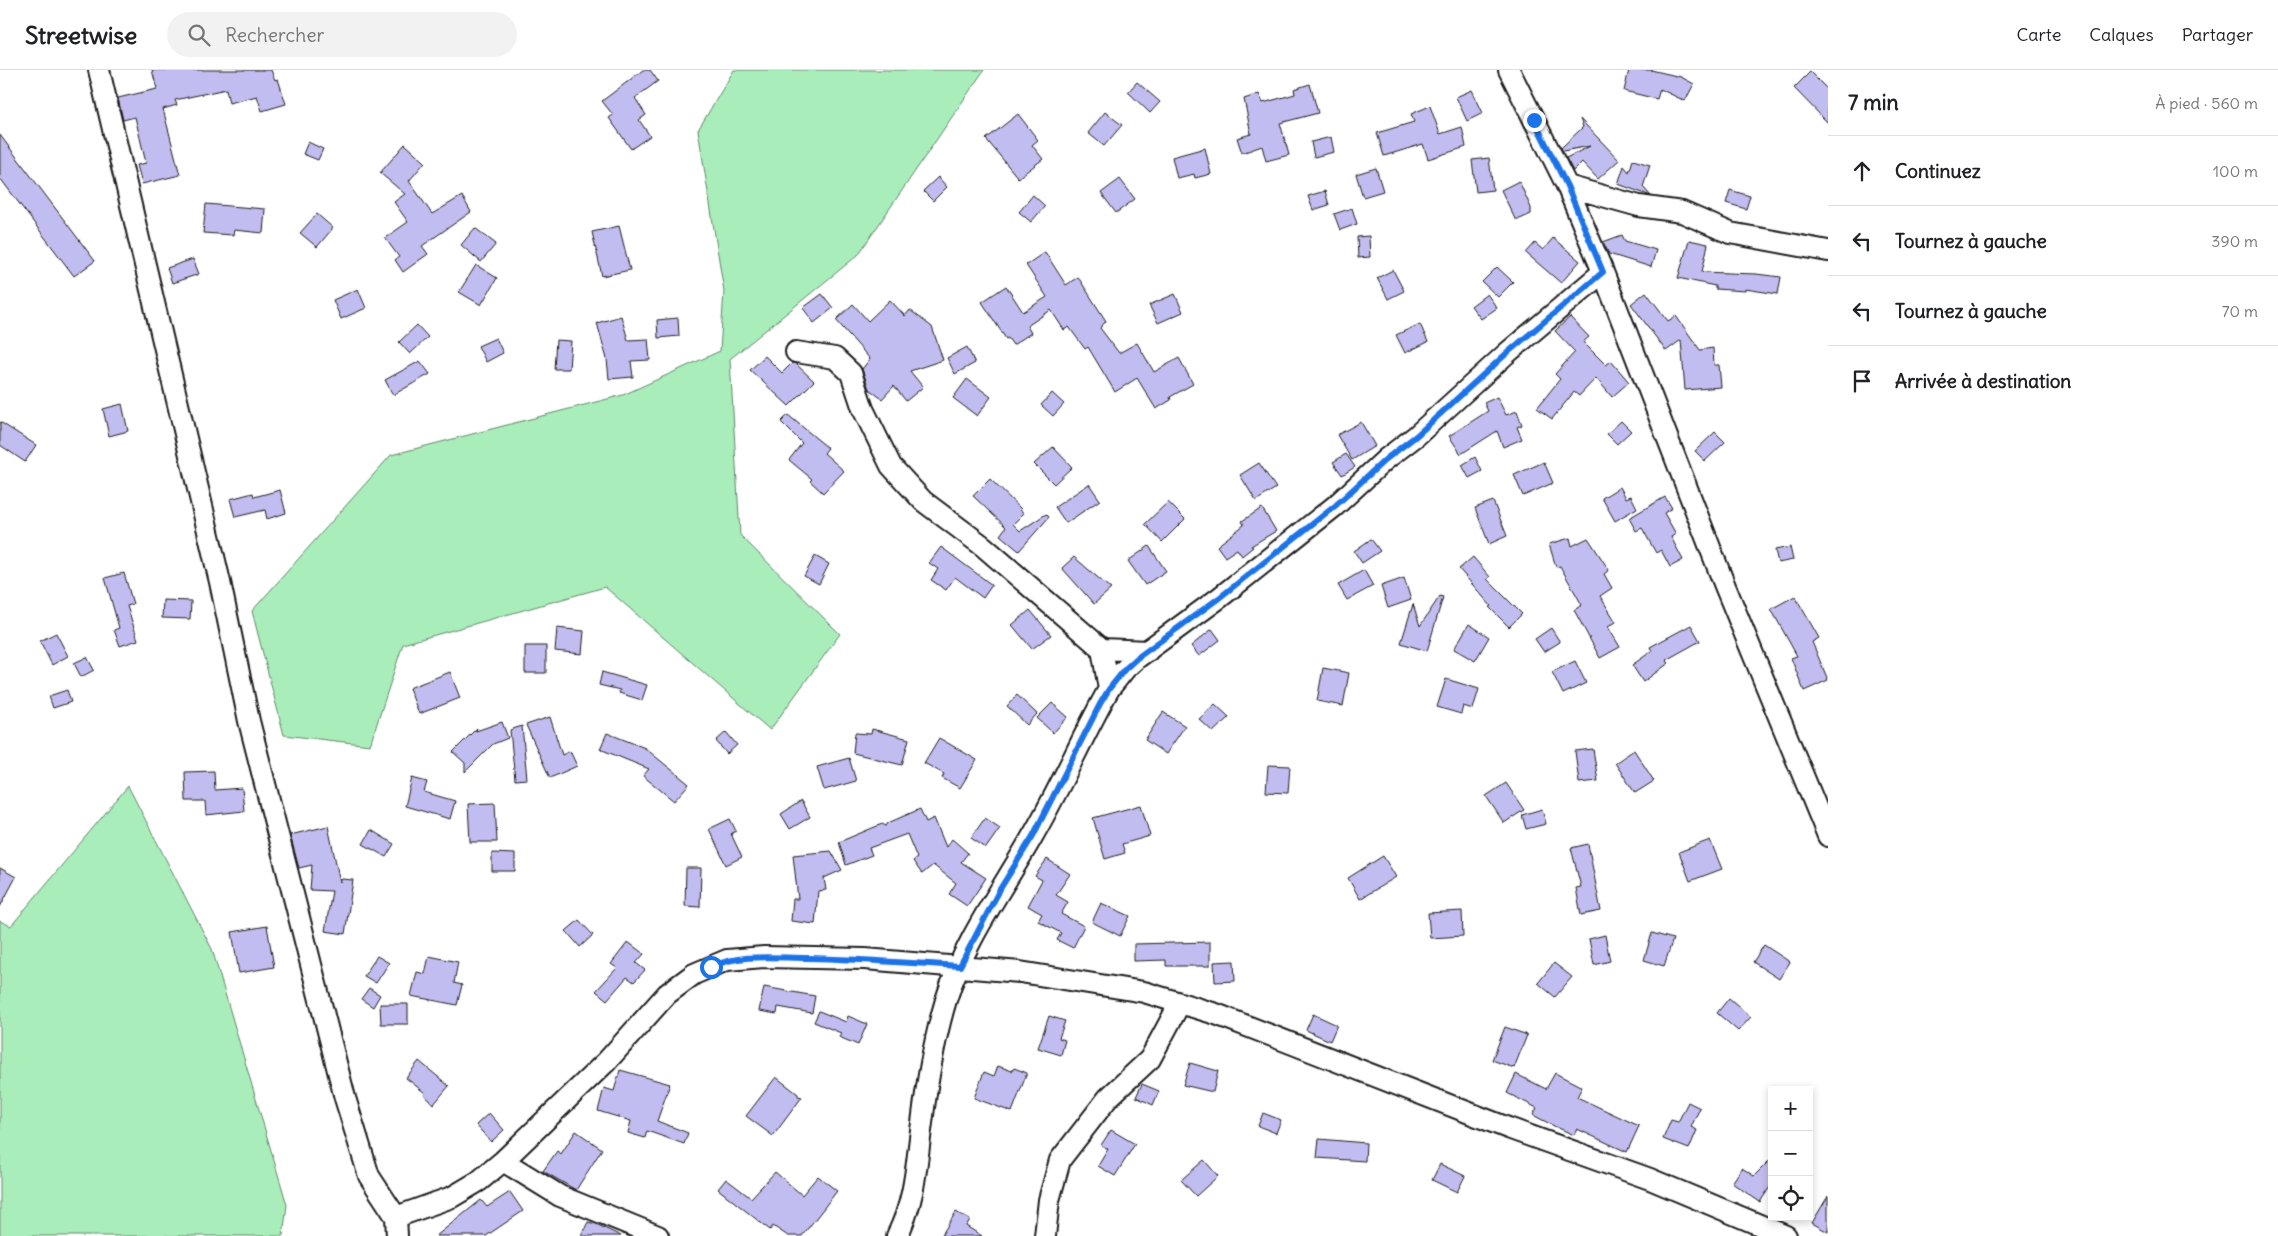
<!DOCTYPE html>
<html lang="fr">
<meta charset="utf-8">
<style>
body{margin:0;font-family:Delius,sans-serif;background:#f2f2f2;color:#202124}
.controls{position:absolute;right:15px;bottom:15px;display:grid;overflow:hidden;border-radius:0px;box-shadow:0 2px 8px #0003}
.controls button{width:45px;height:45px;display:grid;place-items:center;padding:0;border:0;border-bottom:1px solid #e0e0e0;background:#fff;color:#202124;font:25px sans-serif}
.stop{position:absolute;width:15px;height:15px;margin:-11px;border:4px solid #1a73e8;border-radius:50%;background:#fff}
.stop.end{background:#1a73e8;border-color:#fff;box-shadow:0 1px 5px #0008}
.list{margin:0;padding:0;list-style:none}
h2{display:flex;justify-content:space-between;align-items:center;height:65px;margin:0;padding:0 20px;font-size:21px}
h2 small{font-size:16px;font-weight:400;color:#757577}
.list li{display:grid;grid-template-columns:32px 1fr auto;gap:15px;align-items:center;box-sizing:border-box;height:70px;padding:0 20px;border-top:1px solid #e0e0e0}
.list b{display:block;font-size:19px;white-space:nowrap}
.list em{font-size:16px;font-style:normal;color:#757577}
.icon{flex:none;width:28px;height:28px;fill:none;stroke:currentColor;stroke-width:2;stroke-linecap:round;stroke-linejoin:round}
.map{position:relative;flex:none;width:1828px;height:1166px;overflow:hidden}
header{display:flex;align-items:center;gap:30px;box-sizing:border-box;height:70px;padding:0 25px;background:#fff;border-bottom:1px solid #e0e0e0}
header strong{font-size:24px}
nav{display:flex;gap:28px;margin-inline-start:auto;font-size:18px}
.search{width:350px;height:45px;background:#f2f2f2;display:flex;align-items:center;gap:12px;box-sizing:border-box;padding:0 18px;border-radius:28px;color:#757577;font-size:19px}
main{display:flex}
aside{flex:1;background:#fff}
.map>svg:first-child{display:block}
.green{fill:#a9eeba;stroke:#62856b}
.building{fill:#c2bdf0;stroke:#1c1c1c}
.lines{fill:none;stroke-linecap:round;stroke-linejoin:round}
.minor-casing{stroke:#1c1c1c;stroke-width:24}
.minor{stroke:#fff;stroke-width:20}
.route{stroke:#1a73e8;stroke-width:6}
</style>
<header>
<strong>Streetwise</strong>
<div class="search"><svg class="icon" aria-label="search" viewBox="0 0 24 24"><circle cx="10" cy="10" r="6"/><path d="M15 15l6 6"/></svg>Rechercher</div>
<nav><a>Carte</a><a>Calques</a><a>Partager</a></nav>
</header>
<main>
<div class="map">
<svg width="1828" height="1166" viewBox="0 0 1828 1166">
<rect width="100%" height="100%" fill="#fff"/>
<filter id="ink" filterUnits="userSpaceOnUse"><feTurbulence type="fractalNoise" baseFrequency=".02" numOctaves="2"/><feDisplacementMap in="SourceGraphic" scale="10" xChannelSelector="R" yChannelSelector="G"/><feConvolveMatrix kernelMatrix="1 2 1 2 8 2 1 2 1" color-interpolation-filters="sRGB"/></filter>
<g filter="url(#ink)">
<path class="green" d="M734,0h250l-126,185 -128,104 10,176 100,99 -70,96 -165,-143 -202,57 -33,101 -86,-10 -32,-124 139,-156 232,-60 97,-44 4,-60 -26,-161z
M128,716l84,163 75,256 -4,31h-283v-315l11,5z"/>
<path class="building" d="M152,0h119l4,10 3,-1 8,25 -24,7 -5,-15 -28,7 -3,-14 -51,11 2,5 -14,4 17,66 -38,9 -5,-19 9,-2 -11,-46 -12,3 -5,-22 39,-9z
M643,0h7l8,11 -23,17 11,17 -7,5 11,16 -19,13 -22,-31 4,-3 -11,-14z
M1629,0h22l30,7 13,7 -9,17 -25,-12 -3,10 -33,-8z
M1810,2l18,18v33l-34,-35z
M1137,12l23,20 -10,11 -22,-21z
M1310,14l8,29 -38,10 9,32 -23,6 -4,-15 -20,7 -5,-15 14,-4 -7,-35 15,-5 4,9 32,-9 -1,-5z
M1472,20l11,23 -16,8 -11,-24z
M1430,36l10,28 22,-7 4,20 -38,12 -5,-15 -39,12 -7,-23 37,-11 -3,-8z
M1105,42l17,13 -18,21 -16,-13z
M1018,44l20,26 -6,5 11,14 -25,19 -32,-39z
M1580,49l39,41 -21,19 -16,-17 -9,9 -7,-13 24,-12 -27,5 -2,-3 22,-21z
M0,65l95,126 -21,15 -74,-98z
M1331,67l3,15 -20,5 -3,-15z
M308,72l15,7 -5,11 -15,-6z
M405,74l20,18 -16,19 23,33 30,-18 9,16 -49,34 6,8 -25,18 -8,-12 4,-3 -14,-19 23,-16 -14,-20 11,-8 -25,-21z
M1205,78l6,26 -16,4 -1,-4 -17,4 -5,-21z
M1489,88l4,32 -17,2 -4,-32z
M1633,90l17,5 -7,22 8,9 -33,-12 6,-18 5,6z
M1376,98l7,23 -20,6 -7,-23z
M938,107l9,10 -14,14 -10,-10z
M1120,109l15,20 -19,14 -15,-20z
M1519,111l12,27v6l-11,5h-5l-14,-29z
M1730,120l20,6 -4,13 -20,-6z
M1325,121l4,14 -16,5 -5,-14z
M1033,125l12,11 -14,16 -12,-10z
M206,134l59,5 -2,24 -29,-3 -1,5 -30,-2z
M1352,138l5,16 -17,6 -6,-16z
M317,144l16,14 -16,19 -17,-14z
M619,156l11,44 -28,6 -10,-44z
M475,158l21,16 -15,18 -20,-17z
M1622,165l3,6 31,9 -5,17 -42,-13 -6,-12z
M1369,166l1,21 -12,1 -1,-21z
M1553,168l27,23 -19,22 -35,-30 9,-10 8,7z
M1689,170l19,4 -6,28 54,2 25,3 -3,17 -33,-5v2l-30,-2v-3l-37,-8z
M1045,182l21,33 12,-8 28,44 -6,7 19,25 18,-10 17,29 25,-14 14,26 -23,13 1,3 -15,9 -19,-31 -22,14 -27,-45 -3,2 -16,-22 -5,3 -13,-20 -24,16 4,7 -18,12 -5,-7 -2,1 -24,-37 24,-16 17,26 24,-15 -21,-32z
M193,189l6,15 -27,9 -5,-15z
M476,195l21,13 -16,27 -22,-13z
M1497,197l16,15 -15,15 -16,-15z
M1393,200l11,21 -16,8 -11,-21z
M358,219l8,19 -25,11 -8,-19z
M1646,222l22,29 8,-5 24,34 13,-2 1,17h5l2,22 -36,3 -4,-50 -15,11 -35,-47z
M822,224l11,14 -19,15 -11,-15z
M1175,224l8,18 -25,11 -9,-18z
M1487,224l10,14 -16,11 -10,-13z
M890,230l15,16 5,-6 22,17 11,33 -33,11 13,16 -17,14 -12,-15 -12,13 -13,-10 -7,-20 8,-10 -34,-39 17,-16 15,17z
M621,246l7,24 20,-1 2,21 -19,1 2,16 -24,2 -2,-20 -10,-36z
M1570,247l19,20 -6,5 23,23 5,-4 18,21 -17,15 -16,-19 -17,18 -5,-4 -22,27 -15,-11 23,-29 -5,-5 20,-22 -20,-21z
M678,248l1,18 -21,2 -1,-18z
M1420,254l8,18 -23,11 -9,-18z
M417,255l11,12 -18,17 -11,-12z
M496,268l7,15 -17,9 -8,-16z
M556,270l15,1 -2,28h-15z
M967,277l8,16 -20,11 -8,-16z
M765,286l17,17 10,-10 4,1 18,17 -25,25 -39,-36z
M420,291l10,13 -37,21 -8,-15z
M967,309l24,18 -14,19 -24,-18z
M1052,323l12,11 -11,12 -12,-11z
M1497,327l9,18 11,-4 5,14 -5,2 5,12 -19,8 -6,-16 -36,23 -12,-18 39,-25 -4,-8z
M122,334l6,27 -19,5 -6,-27z
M788,345l40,33 -4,5 20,18 -21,22 -13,-12 2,-2 -23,-19 13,-17 -21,-21z
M1621,351l10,10 -14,13 -10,-10z
M0,352l36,23 -11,17 -25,-17z
M1361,352l14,24 -23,14 -15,-25z
M1715,362l10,10 -20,19 -10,-10z
M1053,377l19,20 -18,17 -20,-20z
M1346,384l9,13 -13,8 -9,-13z
M1475,387l7,14 -13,7 -7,-13z
M1544,392l9,21 -30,13 -9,-21z
M1259,393l17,25 -20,13 -16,-26z
M990,409l31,30 -1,1 4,3 -11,11 7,7 26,-17 3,3 -30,34 -19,-16 6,-8 -33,-31z
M1089,414l11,16 -34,23 -11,-16z
M1620,417l6,11 5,-2 6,12 -22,13 -13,-23z
M280,420l6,23 -19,6 -2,-9 -30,7 -5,-18 23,-6 1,4z
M1665,427l7,11 -8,5 12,21 -5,3 12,23 -13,7 -9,-17 -5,3 -14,-25 -6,3 -7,-13z
M1493,431l14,35 -18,8 -14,-36z
M1168,432l17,17 -23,23 -17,-18z
M1262,438l14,23 -25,15 2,1 -11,9 -5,-7 -12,8 -8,-11 27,-21 -2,-4z
M1570,468l2,8 16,-8 21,32 -5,4 8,14 -12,8 16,26 -8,5 12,20 -20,11 -26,-48 8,-5 -22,-39 -4,1 -7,-23z
M1371,469l9,12 -18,12 -8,-12z
M1149,476l17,25 -21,14 -17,-24z
M941,477l51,38 -9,13 -28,-21 -9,13 -15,-10 7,-11 -9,-6z
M1790,477l3,13 -15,3 -3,-13z
M815,486l14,8 -10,20 -15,-8z
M1074,487l37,32 -17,15 -32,-36z
M1473,487l17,20 -3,2 35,35 -13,13 -20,-20 2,-1 -32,-37z
M1364,500l9,16 -26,14 -9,-15z
M124,503l9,31 -6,2 11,34 -18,6 -6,-16 5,-2 -14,-50z
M1404,508l7,22 -23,8 -7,-22z
M1440,526l3,1 -16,54 -26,-8 12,-39 7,22z
M1795,526l24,42 -7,4 16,38 -24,11 -13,-33 6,-2 -26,-47z
M163,530l28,1 -1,18 -28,-1z
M1030,540l21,25 -19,14 -20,-24z
M1469,554l20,13 -14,24 -21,-12z
M1691,555l9,16 -34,19 3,3 -26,19 -11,-17 20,-14 -2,-4z
M557,558l27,3 -2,23 -27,-3z
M1551,558l9,14 -16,10 -9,-13z
M1212,559l8,11 -21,16 -8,-10z
M56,563l12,23 -16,9 -12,-24z
M525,576h21v27h-21z
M87,587l7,13 -13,7 -7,-14z
M1575,591l11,22 -23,11 -11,-22z
M1323,598l26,5 -6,33 -26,-5z
M450,602l10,26 -41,16 -10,-26z
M602,602l45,13 -5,15 -23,-7 1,-3 -21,-5z
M1446,609l33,10 -6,20 -10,-3 -2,8 -24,-7z
M67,620l4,12 -18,6 -4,-12z
M1017,625l20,19 -10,11 -20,-19z
M1052,633l16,14 -15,16 -16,-15z
M1215,634l14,13 -16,15 -14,-13z
M1163,642l22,14 -19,28 -21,-14z
M550,647l12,38 8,-4 7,15 -27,12 -24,-53z
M502,652l6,16 -15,6 -28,28v-9l-12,-11 24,-24 -1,3z
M522,656l5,53 -12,1 -5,-50z
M872,659l37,10 -7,26 -49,-12 2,-20 16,1z
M726,662l11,13 -10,9 -11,-13z
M607,663l38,15 44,36 -15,17 -31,-25 6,-7 -49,-20z
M939,668l38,22 -17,28 -18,-10 2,-4 -20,-11z
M1593,679l5,32 -19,2 -4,-32z
M1634,680l20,31 -19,12 -20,-30z
M849,688l7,23 -32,9 -7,-23z
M1268,695l22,1 -2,27 -22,-1z
M214,701l1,19 27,-2 2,23 -38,4 -1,-14h-19l-1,-29z
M412,708l15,4 -3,10 31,9 -5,18 -45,-13z
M1506,713l18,27 -20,13 -18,-27z
M801,731l9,16 -20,12 -9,-15z
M495,733l2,39h-27l-2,-38z
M1141,735l9,31 -28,8 3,9 -20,6 -12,-41z
M920,739l6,13 8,-4 12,29 6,-8 16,14 -7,9 25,16 -19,28 -18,-12 7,-11 -23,-18 -11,9 -9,-13 4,-3 -10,-24 -38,14 3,7 -26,10 -7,-23 43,-18 4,2 2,-3z
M1542,739l4,15 -20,5 -4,-14z
M985,748l15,10 -14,20 -15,-10z
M730,749l6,12 -5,3 11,23 -16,8 -17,-36z
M328,756l12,56 2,-3 11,1 -8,54 -20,-3 7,-40 -22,-1 2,-25 -13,3 -9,-33z
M371,760l23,14 -8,13 -23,-13z
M1710,770l12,29 -32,12 -11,-29z
M1588,774l13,67 -20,4 -5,-27 5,-1 -10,-39z
M831,781l11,19 -18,8 2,12 -8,1 -3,33 -24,-3 2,-22h5l-5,-44z
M492,783l23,1v17h-23z
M1383,786l13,21 -36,22 -12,-21z
M1047,789l23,15 -14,21 12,7 -7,12 23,12 -11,22 -16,-8 4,-7 -23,-12 4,-7 -14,-8 14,-26 -7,-4z
M0,798l16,9 -16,30z
M686,798h15l-1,39 -15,-1z
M1101,833l29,13 -10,20 -28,-14z
M1462,841l1,25 -33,2 -2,-25z
M579,850l14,15 -13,12 -14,-16z
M267,856l7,41 -35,6 -7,-41z
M1652,863l21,6 -9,27 -20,-6z
M1605,865l5,26 -16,4 -5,-26z
M628,872l16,12 -8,9 9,7 -11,12 -7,-5 -20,23 -11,-9 21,-23 -6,-4z
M1210,872v24h-44v-6l-32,1v-17z
M1764,875l26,17 -11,17 -26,-17z
M377,886l12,7 -13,20 -12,-7z
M429,886l29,6 -4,21 8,2 -5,20 -46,-9 6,-24 8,2z
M1234,891l1,20 -20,1 -1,-20z
M1554,893l18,14 -17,20 -17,-14z
M764,917l51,9 -3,17 -34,-6 -1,7 -18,-3z
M369,918l11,7 -7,12 -12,-8z
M1729,928l22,19 -13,14 -21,-18z
M380,934h28v20h-27z
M819,941l27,11 2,-6 19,8 -9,21 -19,-8 2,-4 -27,-11z
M1313,944l24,11 -7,16 -24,-11z
M1049,946l16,5 -6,17 6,2 -4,15 -23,-7z
M1505,957l22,8 -13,33 -22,-8z
M419,991l30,25 -15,18 -10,-9 1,-2 -19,-15z
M1190,993l28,8 -5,21 -30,-7z
M998,996l14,5 2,-3 13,5 -15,39 -38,-14 10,-26 10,4z
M620,1000l50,14 -13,37 31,12 -4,11 -37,-13 -2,7 -17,-5 3,-12 -33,-10 6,-23 10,3z
M1555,1003l27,14 -5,10 62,29 -12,26 -50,-23 -3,6 -20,-9 -21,-11 4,-7 -30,-15 9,-19 30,15z
M776,1007l22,17v2l4,1 -29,39 -27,-20z
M1142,1014l17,7 -6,14 -17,-8z
M1688,1032l12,6 -9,19 6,3 -8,19 -26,-10 8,-19 7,2z
M489,1043l15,17 -13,12 -15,-17z
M1263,1043l18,7 -5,13 -18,-7z
M1111,1060l24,14 -20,32 -17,-10 10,-17 -7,-4z
M576,1061l26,18 -26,41 -33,-19 14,-20 4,3z
M1319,1069l47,4 -1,18 -48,-3z
M1772,1088v26l-12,18 -28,-19 10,-15 12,8z
M1204,1090l14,16 -22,20 -15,-16z
M1440,1094l25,12 -8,16 -25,-12z
M775,1102l27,23 16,-19 19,15 -35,45h-14l-15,-10 -3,4 -52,-41 8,-10 25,19z
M510,1122l13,19 -37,25h-50l45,-36 6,7z
M1828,1126v36l-16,-9z
M956,1142l14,8 -4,6 16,10h-41z
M588,1152l8,2 25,12h-40z"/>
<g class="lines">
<g class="minor-casing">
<path id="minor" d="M99,0l121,512 29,139 96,377 24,78 27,41 1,19
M1509,0l58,116 36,86 122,314 103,250
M1567,116l72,20 43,6 48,21 98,18
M796,282l39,6 16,15 12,36 28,57 32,35 60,45 119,103 46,2
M1102,579l7,40
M503,1091l57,35 98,40
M396,1147l56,-20 27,-16 24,-20 104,-100 60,-67 27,-20 33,-14 37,-3 101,2 155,13 124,20 72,22 292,114 142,51 136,57
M897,1166c19,-38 19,-72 25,-113 5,-41 12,-83 24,-123 18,-59 56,-110 86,-163 28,-48 50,-100 77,-148l16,-20 12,-11 82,-60 116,-92 51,-47 30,-23 90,-82 97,-82
M1045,1166l4,-36 11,-40 48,-62 42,-39 30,-56"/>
</g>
<use href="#minor" class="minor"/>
</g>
</g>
<g class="lines" filter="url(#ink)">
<path class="route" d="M711,897c30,-14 64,-9 97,-9 51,1 101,5 152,8l40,-77 33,-53 67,-132 9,-15 16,-20 12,-11 82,-60 116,-92 51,-47 30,-23 90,-82 97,-82 -36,-86 -33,-66"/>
</g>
</svg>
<div class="controls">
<button>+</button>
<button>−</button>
<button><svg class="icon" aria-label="locate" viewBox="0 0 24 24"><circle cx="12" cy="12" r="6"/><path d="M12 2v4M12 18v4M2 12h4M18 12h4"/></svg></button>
</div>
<div class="stop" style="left:711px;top:897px"></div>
<div class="stop end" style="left:1534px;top:50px"></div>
</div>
<aside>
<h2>7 min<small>À pied · 560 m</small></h2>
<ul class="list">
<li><svg class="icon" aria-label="ahead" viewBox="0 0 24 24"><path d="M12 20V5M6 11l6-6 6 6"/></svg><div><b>Continuez</b></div><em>100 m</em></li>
<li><svg class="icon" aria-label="left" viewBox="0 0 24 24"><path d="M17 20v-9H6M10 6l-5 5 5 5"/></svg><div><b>Tournez à gauche</b></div><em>390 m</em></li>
<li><svg class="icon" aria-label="left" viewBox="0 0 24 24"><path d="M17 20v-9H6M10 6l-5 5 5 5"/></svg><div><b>Tournez à gauche</b></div><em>70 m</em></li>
<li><svg class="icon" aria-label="arrive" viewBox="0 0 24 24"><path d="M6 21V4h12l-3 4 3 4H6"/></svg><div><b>Arrivée à destination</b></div></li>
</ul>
</aside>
</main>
